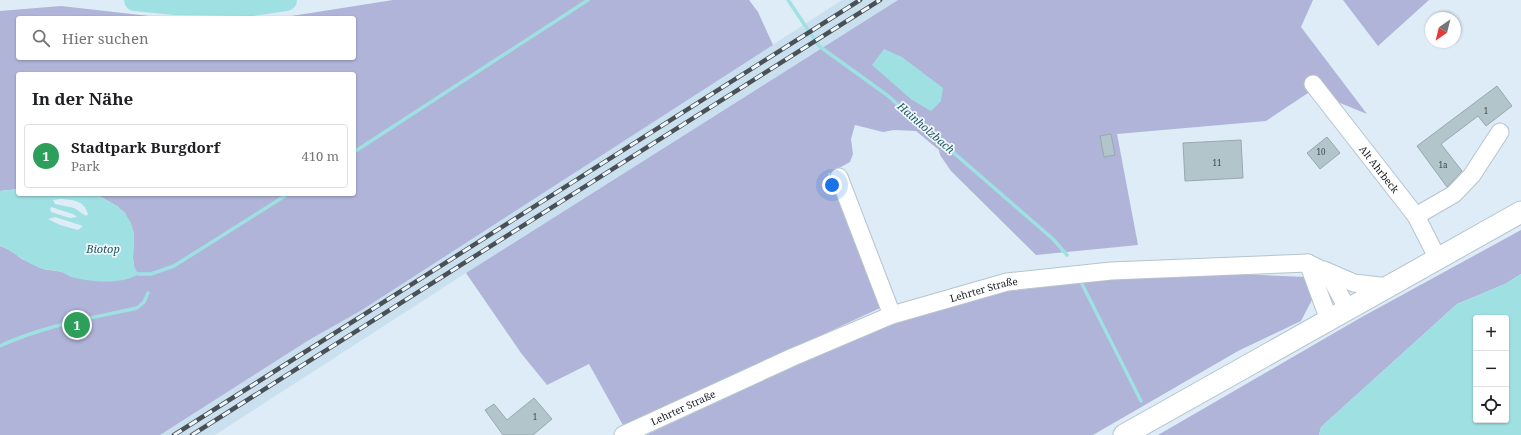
<!DOCTYPE html>
<html lang="de">
<meta charset="utf-8">
<style>
body{margin:0;font-family:"Noto Serif",serif;background:#f2f2f2;color:#202124}
.controls{position:absolute;right:12px;bottom:12px;display:grid;overflow:hidden;border-radius:4px;box-shadow:0 1px 3px #0004}
.controls button{width:36px;height:36px;display:grid;place-items:center;padding:0;border:0;border-bottom:1px solid #e0e0e0;background:#fff;color:#202124;font:20px sans-serif}
.compass{position:absolute;left:1425px;top:12px;width:36px;height:36px;border-radius:50%;background:#fff;box-shadow:0 1px 3px #0004;rotate:215deg}
.you{position:absolute;left:832px;top:185px;width:14px;height:14px;margin:-10px;border:3px solid #fff;border-radius:50%;background:#1a73e8;box-shadow:0 0 0 6px #1a73e833}
.badge{display:grid;place-items:center;width:26px;height:26px;border-radius:50%;background:#1a73e8;color:#fff;font-size:13px;font-weight:700}
.pin{position:absolute;translate:-50% -50%;border:2px solid #fff;box-shadow:0 1px 4px #0006}
.list{margin:0;padding:0;list-style:none}
h2{display:flex;justify-content:space-between;align-items:center;height:52px;margin:0;padding:0 16px;font-size:17px}
h2 small{font-size:13px;font-weight:400;color:#757577}
.list li{display:grid;grid-template-columns:26px 1fr auto;gap:12px;align-items:center;box-sizing:border-box;height:64px;margin:0 8px 8px;padding:0 8px;border:1px solid #e0e0e0;border-radius:4px}
.list b{display:block;font-size:15px;white-space:nowrap}
.list p{margin:0;font-size:13px;white-space:nowrap;color:#757577}
.list em{font-size:13px;font-style:normal;color:#757577}
.icon{flex:none;width:22px;height:22px;fill:none;stroke:currentColor;stroke-width:2;stroke-linecap:round;stroke-linejoin:round}
.map{position:relative;flex:none;width:1521px;height:435px;overflow:hidden}
.search{position:absolute;background:#fff;box-shadow:0 1px 3px #0004;left:16px;top:16px;width:340px;height:44px;display:flex;align-items:center;gap:10px;box-sizing:border-box;padding:0 14px;border-radius:4px;color:#757577;font-size:15px}
.panel{position:absolute;background:#fff;box-shadow:0 1px 3px #0004;left:16px;top:72px;width:340px;height:124px;border-radius:4px}
.map>svg:first-child{display:block}
.built{fill:#cae0ef}
.green{fill:#afb4d8}
.water{fill:#9fe0e3;fill-rule:evenodd}
.lines{fill:none;stroke-linecap:round;stroke-linejoin:round}
.stream{stroke:#9fe0e3;stroke-width:3.5}
.river{stroke:#9fe0e3;stroke-width:22}
.building{fill:#b2c5ca;stroke:#97a9ae}
.minor-casing{stroke:#b5c4ce;stroke-width:19}
.major-casing{stroke:#b5c4ce;stroke-width:23}
.minor{stroke:#fff;stroke-width:17}
.major{stroke:#fff;stroke-width:21}
.rail-casing{stroke:#495056;stroke-width:4.5}
.rail{stroke:#eff8ff;stroke-width:3;stroke-dasharray:9;stroke-linecap:butt}
.labels{text-anchor:middle;stroke-width:3.5;stroke-linejoin:round;paint-order:stroke}
.number-label{font-size:8px;fill:#3f484c}
.street-label{font-size:10px;fill:#191e22;stroke:#eff8ff}
.water-label{font-size:11px;font-style:italic;fill:#1f5558;stroke:#eff8ff}
</style>
<div class="map">
<svg width="1521" height="435" viewBox="0 0 1521 435">
<rect width="100%" height="100%" fill="#ddecf6"/>
<path class="built" d="M842,0h56l-432,273 -251,162h-55l149,-95 53,-30z"/>
<path class="green" d="M393,0h356l9,12 15,33 -411,265 -53,30 -149,95h-160v-189l10,4 12,9 21,10 20,3 9,5 41,4 21,-15 -1,-8 1,-25 -9,-20 -8,-7 -21,-12h258v-120h-336v115l-18,2v-180l61,-5 106,12h-149v40h336v-40h-75z
M898,0h415l-12,27 66,87 -56,-23 -45,30 -149,13 21,111 -102,10 -85,-84 -11,-16 -1,-5 -23,-19 -22,-1 -11,2 -28,-7 -4,14 2,15 -3,8 -22,12 52,134 -256,119 -35,-63 -42,21 -26,-32 -55,-80z
M1343,0h86l-51,46z
M1521,230v44l-16,10 -48,20 -136,123 -2,8h-161l202,-117z
M1235,274l71,3 9,17 -14,27 -63,30 -145,84h-447l151,-70 98,-44 101,-28 118,-15z"/>
<path class="water" d="M884,49l18,8 41,31 -2,13 -10,10 -19,-11 -40,-35z
M18,189v5h78l21,12 8,7 6,10 3,10 -1,25 1,8 4,8c-13,11 -50,8 -66,3 -4,-1 -7,-4 -11,-5 -6,-2 -12,-2 -18,-3 -16,-5 -28,-17 -43,-23v-55zM60,199c13,1 24,1 28,15l-2,2 -12,-8 -19,-4 -2,-4zM51,207l22,7 4,3 -7,1 -19,-6 -1,-3zM55,217l28,9 -5,4 -18,-5 -12,-6z
M1521,274v161h-202l2,-8 136,-123 48,-20zM1476,318h30v102h-30z"/>
<g class="lines">
<path class="stream" d="M788,0l31,46 68,49 166,144 14,16
M354,152l234,-152
M138,274h13l23,-8 114,-72
M1081,282l60,119
M0,346c43,-20 91,-28 137,-38l7,-6 4,-9"/>
<path class="river" d="M135,0l40,4 76,1 35,-5"/>
</g>
<path class="building" d="M1497,86l15,20 -26,20 -8,-10 -37,28 21,27 -15,16 -30,-41z
M1111,134l4,21 -11,2 -4,-21z
M1327,137l13,16 -20,16 -13,-16z
M1241,140l2,38 -58,3 -2,-38z
M534,398l18,21 -19,16h-30l-18,-25 9,-6 13,16z"/>
<g class="lines">
<g class="minor-casing">
<g id="minor">
<path id="s1" d="M1313,84l103,132 22,43"/>
<path d="M839,177l53,138"/>
<path d="M1416,216l38,-22 18,-19 28,-43"/>
<path d="M1308,263l21,57"/>
<path d="M1324,270l30,13 35,4"/>
<path id="s2" d="M623,435l170,-78 99,-42 115,-33 104,-11 197,-8 14,7 11,12 15,28"/>
</g>
</g>
<g class="major-casing">
<path id="major" d="M1124,435l397,-223"/>
</g>
<use href="#minor" class="minor"/>
<use href="#major" class="major"/>
<g class="rail-casing">
<path id="rail" d="M174,435l686,-435
M192,435l688,-435"/>
</g>
<use href="#rail" class="rail"/>
</g>
<g class="labels">
<g class="number-label">
<text x="1486" y="114">1</text>
<text x="1321" y="155">10</text>
<text x="1217" y="166">11</text>
<text x="1443" y="168">1a</text>
<text x="535" y="420">1</text>
</g>
<g class="street-label">
<text dy="4" stroke="none"><textPath href="#s1" startOffset="108">Alt Ahrbeck</textPath></text>
<text dy="4" stroke="none"><textPath href="#s2" startOffset="390">Lehrter Straße</textPath></text>
<text dy="4" stroke="none"><textPath href="#s2" startOffset="66">Lehrter Straße</textPath></text>
</g>
<g class="water-label">
<text transform="translate(926 128) rotate(41)" y="4">Hainholzbach</text>
<text x="103" y="253">Biotop</text>
</g>
</g>
</svg>
<div class="controls">
<button>+</button>
<button>−</button>
<button><svg class="icon" aria-label="locate" viewBox="0 0 24 24"><circle cx="12" cy="12" r="6"/><path d="M12 2v4M12 18v4M2 12h4M18 12h4"/></svg></button>
</div>
<svg class="compass" viewBox="-18 -18 36 36"><path d="M0-13l5 13h-10z" fill="#e53935"/><path d="M0 13l5-13h-10z" fill="#757577"/></svg>
<div class="you"></div>
<div class="pin badge" style="left:77px;top:325px;background:#2e9e5b">1</div>
<div class="search"><svg class="icon" aria-label="search" viewBox="0 0 24 24"><circle cx="10" cy="10" r="6"/><path d="M15 15l6 6"/></svg>Hier suchen</div>
<section class="panel">
<h2>In der Nähe<small></small></h2>
<ul class="list">
<li><span class="badge" style="background:#2e9e5b">1</span><div><b>Stadtpark Burgdorf</b><p>Park</p></div><em>410 m</em></li>
</ul>
</section>
</div>
